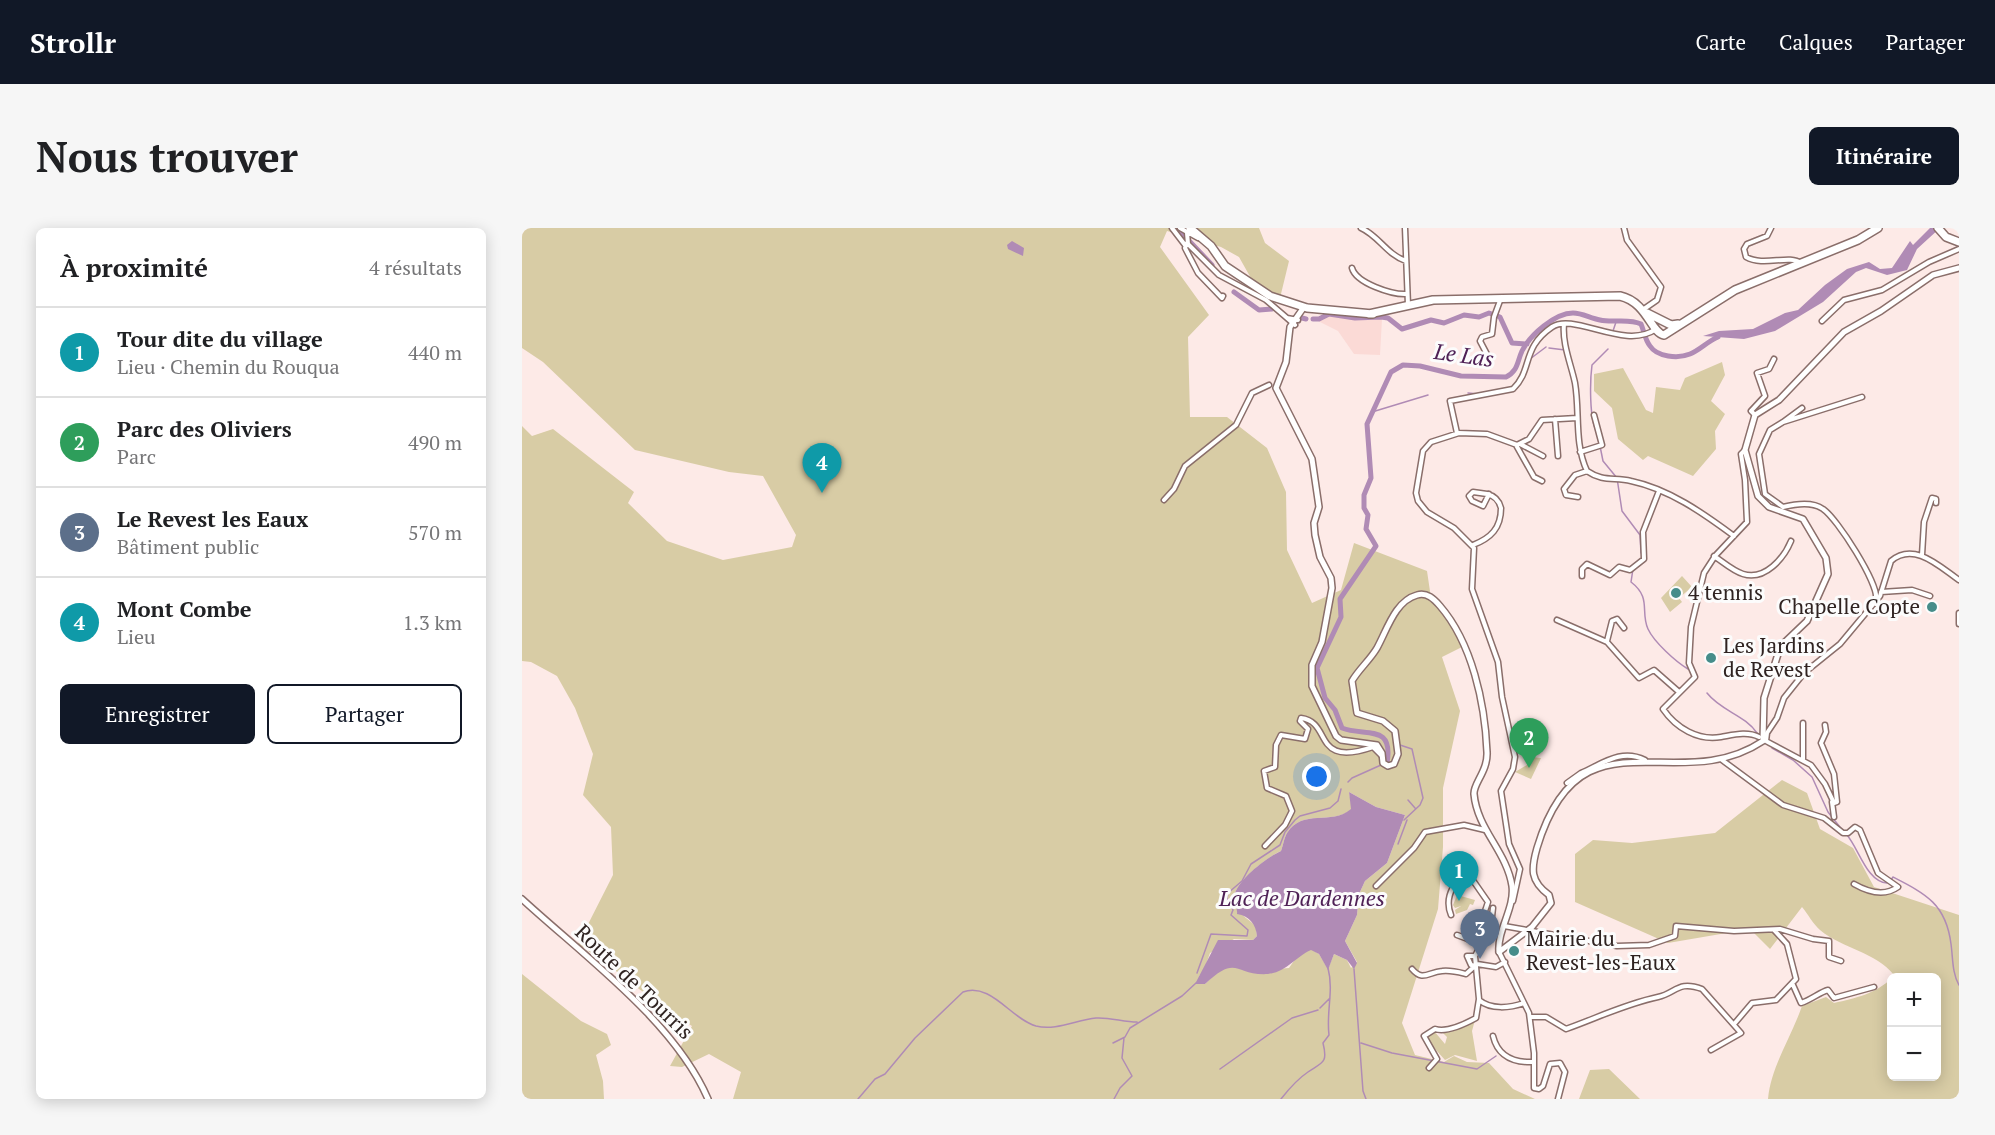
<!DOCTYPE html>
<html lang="fr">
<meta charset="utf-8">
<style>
body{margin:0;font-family:"PT Serif",serif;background:#f6f6f6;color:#202124}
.controls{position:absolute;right:18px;bottom:18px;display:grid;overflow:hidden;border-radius:9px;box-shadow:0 3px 15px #0003}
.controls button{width:54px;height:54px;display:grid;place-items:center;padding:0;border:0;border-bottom:2px solid #e0e0e0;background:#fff;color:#202124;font:30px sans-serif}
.you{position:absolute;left:795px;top:549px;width:21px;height:21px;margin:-15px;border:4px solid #fff;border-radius:50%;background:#1a73e8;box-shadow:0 0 0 9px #1a73e833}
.badge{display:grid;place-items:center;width:39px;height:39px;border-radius:50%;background:#111827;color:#fff;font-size:20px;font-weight:700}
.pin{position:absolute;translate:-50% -50px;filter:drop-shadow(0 2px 3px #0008)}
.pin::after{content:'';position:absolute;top:32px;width:21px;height:18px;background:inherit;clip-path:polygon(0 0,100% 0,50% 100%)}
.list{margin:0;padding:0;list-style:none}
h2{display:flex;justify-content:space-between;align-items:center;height:78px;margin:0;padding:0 24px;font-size:26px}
h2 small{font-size:20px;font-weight:400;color:#757577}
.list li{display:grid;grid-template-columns:39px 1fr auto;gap:18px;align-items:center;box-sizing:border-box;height:90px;padding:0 24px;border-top:2px solid #e0e0e0}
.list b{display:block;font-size:22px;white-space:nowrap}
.list p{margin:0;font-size:20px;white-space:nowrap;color:#757577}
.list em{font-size:20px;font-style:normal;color:#757577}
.actions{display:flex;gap:12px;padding:18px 24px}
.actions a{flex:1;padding:14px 0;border:2px solid #111827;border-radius:9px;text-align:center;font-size:21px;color:#111827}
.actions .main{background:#111827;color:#fff}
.map{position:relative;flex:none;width:1437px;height:871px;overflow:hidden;border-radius:9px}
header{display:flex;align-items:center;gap:36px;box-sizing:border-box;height:84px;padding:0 30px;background:#111827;color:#fff}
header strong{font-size:28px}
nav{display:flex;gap:33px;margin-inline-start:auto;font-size:21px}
.intro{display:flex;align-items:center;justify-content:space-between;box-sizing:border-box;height:144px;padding:0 36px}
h1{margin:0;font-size:42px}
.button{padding:15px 27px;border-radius:9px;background:#111827;color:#fff;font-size:21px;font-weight:700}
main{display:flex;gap:36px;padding:0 36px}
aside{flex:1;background:#fff;border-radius:9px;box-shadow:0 3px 15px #0003}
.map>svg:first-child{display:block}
.built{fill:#fbdad6}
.green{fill:#d8cca5;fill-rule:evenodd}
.water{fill:#b08bb5}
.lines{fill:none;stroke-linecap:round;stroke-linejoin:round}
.stream{stroke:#b08bb5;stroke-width:1.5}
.river{stroke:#b08bb5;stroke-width:5}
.street-casing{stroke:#8a6e6a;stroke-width:7}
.secondary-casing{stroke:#8a6e6a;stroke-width:8}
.primary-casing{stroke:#8a6e6a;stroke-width:10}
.street{stroke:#fff;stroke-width:4}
.secondary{stroke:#fff;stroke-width:5}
.primary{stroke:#fff;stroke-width:7}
.poi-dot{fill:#468d8a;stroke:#fcfcfc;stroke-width:2}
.labels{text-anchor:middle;stroke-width:6;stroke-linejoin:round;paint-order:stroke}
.poi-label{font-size:21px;fill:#2f2321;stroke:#fcfcfc;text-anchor:start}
.street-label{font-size:21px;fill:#2f2321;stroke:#fcfcfc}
.water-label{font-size:22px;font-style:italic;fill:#4f2156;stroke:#fcfcfc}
</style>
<header>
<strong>Strollr</strong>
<nav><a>Carte</a><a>Calques</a><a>Partager</a></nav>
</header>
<div class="intro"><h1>Nous trouver</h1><a class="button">Itinéraire</a></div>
<main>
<aside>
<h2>À proximité<small>4 résultats</small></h2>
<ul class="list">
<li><span class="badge" style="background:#0f9aa8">1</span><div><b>Tour dite du village</b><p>Lieu · Chemin du Rouqua</p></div><em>440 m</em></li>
<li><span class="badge" style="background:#2e9e5b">2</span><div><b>Parc des Oliviers</b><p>Parc</p></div><em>490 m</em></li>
<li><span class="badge" style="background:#5c6f8a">3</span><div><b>Le Revest les Eaux</b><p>Bâtiment public</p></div><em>570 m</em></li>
<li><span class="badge" style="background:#0f9aa8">4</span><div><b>Mont Combe</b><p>Lieu</p></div><em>1.3 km</em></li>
</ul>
<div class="actions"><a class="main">Enregistrer</a><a>Partager</a></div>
</aside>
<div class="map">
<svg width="1437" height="871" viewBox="0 0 1437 871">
<rect width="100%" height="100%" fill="#fdeae7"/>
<path class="built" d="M808,87l52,4 -2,36 -26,-1 -16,-23 -20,-10z"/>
<path class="green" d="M0,0h737l6,15 24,18 -9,37 -19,-2 -22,-39 -18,-10 -54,-16 -7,16 49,68 -21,22 2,80h37l40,31 19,44 1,58 25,53 29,-13 13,-47 73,28 4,27 16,17 17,31 -22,11 18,54 -17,77v59l-5,62 -36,114 13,32 29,7 10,-6 13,6 22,1 24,26 22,10h-802l8,-27 -32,-18 -27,13 -12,-1 22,-40c-40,-24 -74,-56 -114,-82l35,-69 -2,-48 -28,-32 10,-41 -18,-46 -18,-32 -26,-14 -9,-1v-235l10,10 21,-7 81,63 -6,11 39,38 56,19 69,-13 4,-12 -33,-59 -34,-4 -94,-22 -92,-88 -21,-14zM827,564l27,15 29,8 -18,48 -22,18 -6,13 -2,21 -12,26 12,21 -6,6 -4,-8 -13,-6 -6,15 -9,-15 -8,-5 -13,6 -9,13 -39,3 -18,-6 -14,6 -13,13 -6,-8 4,-3 7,-20 24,-14 19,1 4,-4 -1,-10c-8,-7 -19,-13 -22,-24 -4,-17 33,-45 47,-51 2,-5 3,-13 6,-18 16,-25 44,-7 65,-24z
M1200,134l3,13 -14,26 14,13 -10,17 1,18 -23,27 -45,-20 -5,4 -25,-21 -6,-31 -18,-17v-17l29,-6 23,42 7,3 3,-26 24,3 5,-12z
M1160,348l10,11 -13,11 3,4 -12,10 -9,-14z
M1009,529l10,1 -10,21 -16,-7 12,-7z
M1260,552l25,13 13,36 33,19 21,39 85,28v184h-191c3,-33 23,-61 34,-93l24,-9 8,6c22,-5 41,-9 58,-25v98h44v-98h-44l2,-3c-18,-23 -51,-26 -74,-45 -7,-6 -12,-16 -18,-23l-32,42 -20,-20 -82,14 -93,-41v-48l18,-14 39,3 83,-10z
M935,667l18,5 -2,5 -3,-1 -3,6 -11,4 -1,-4 6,-4 -6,2 -2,-3z
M0,746l59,47 26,13 4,11 -15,10 7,26 1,18h-82z
M953,792l-3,11 5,30 -22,-6 -10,5 -18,-20 -1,-4 8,-5 11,13 2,-7 -5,-5z
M1087,841l31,30h-61l11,-29z"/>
<path class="water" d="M1408,0h10l-23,21 -10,21 -20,5 -21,-7 -10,4 -33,30 -48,29 -31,8 -41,-3 16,-5 34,-2 32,-16 13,-3 27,-25 22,-16 22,-7 11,7 12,-1 18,-27 3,4z
M490,13l12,7 -1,8 -15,-7 -1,-4z
M827,564l27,15 29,8 -18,48 -22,18 -6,13 -2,21 -12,26 12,22 -3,6 -7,-9 -13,-6 -6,16 -9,-16 -8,-4c-16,7 -24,22 -43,24 -34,2 -30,-21 -63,10h-10l23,-44h35l4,-4c-1,-11 -7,-20 -20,-22 1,-6 -4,-12 -3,-18 4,-17 32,-38 47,-45 2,-5 3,-13 6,-18 16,-25 44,-7 64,-24z"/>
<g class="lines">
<path class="stream" d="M1091,103l3,-9
M1027,120l16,2
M1008,131l16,-12
M995,160l8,-13
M946,165l11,1
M850,184l56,-17
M1075,204c-8,-12 -7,-52 -5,-67l16,-16
M1078,218l3,15 14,17 5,33 18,24 1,18
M1111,341l-2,13c21,16 9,30 17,47 6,13 28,33 40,40
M1185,465c14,18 38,22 50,40
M878,517l12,4 11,49 -3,7 -16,15
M1250,520l21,12 19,17 16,35 15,19
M826,554l4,-4 29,-13
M886,572l7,8
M1325,607c12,14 20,47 40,48
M876,616l9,-24
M1369,652l2,-3c33,17 53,27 58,67 2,14 1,29 8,41
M832,741l9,122 3,8
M675,745l14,-39 36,2 1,-6 -17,-15 2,-5 -6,-12 1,-5 14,-12 9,-17 29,-19 5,-13 10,-12 5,-4 30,-8 8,-7 3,-12
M798,780l10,-10
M591,815l12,-6 5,-9 52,-32 14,-13
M839,815l31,10 85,16 19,-13
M698,841l72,-51 26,-8
M336,871l17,-20 10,-5 30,-36 48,-46c28,-10 48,27 73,34 20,5 40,-6 60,-8 13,-1 28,4 41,4
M592,871l6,-11 12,-12 -10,-18 2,-20
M759,871c7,-9 18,-21 27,-27 15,-10 20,-9 15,-29l6,-8c-3,-23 5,-44 -1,-67"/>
<path class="river" d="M655,0l35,37
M712,64l25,18 13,-1
M780,90l4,1
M791,91h6l10,-5 26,4 26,-1 7,1 14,11 29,-9 13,3 20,-8 15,2 10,-4 11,4 12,26 15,1
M865,535c7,-40 -22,-26 -45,-35l-7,-18 -10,-12 -8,-30 24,-51 -1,-18 36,-53 -10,-17 2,-14 -4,-7v-13l7,-17 -4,-54 24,-52 12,-7 17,1 41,10 45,1c12,-6 11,-15 16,-26 8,-16 33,-38 51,-38 9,0 17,5 27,7 13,3 29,-2 41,4 3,7 4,16 9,22 7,11 28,13 40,8 10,-4 18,-13 28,-17"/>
<g class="street-casing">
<path id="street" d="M650,0l13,17
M658,0l18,10
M839,0c18,8 25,26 45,33
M883,0l3,77
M1102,0l3,12 34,47 -4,13 -13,9
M1249,0l-4,8 -20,8 -3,5 2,8c18,10 43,-3 55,6
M665,5l1,11 31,31 47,25 21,18
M665,15l-2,5 13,25 24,25 1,-2
M830,40c4,15 40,27 55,26
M1300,93l22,-21 38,-10 47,-28 30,-13
M1042,96c-2,20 7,40 11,59 5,29 -1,60 12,88 16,11 27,6 44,10 38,8 72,32 103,55
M773,97l-8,-7 11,2
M968,132l-10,-19 2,-4 10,-3 2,-17 7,-19
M1233,187l-4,-4 14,-15 -8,-23 12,-4 5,-10
M1033,191l3,37
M1261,194l19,-14
M935,205l-7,-32 63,-12c20,-19 8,-41 39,-62 22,-15 73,24 104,2
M998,216l23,12
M994,217l18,32 8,4
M1223,222l-4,4 4,26 2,42 -32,34 -11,17 -13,54 -2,36 6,14 -32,32c13,19 35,32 58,28 12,-2 26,-6 38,0
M1058,224l22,-7 -8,-30
M1056,269l-12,-2 -2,-6 11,-14 12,-4
M642,272l10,-11 11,-23 51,-41 16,-32 17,-8
M1261,279l-18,-13 -6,-40 11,-24 13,-8 79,-25
M1261,279c12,-3 29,-6 40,2 14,9 56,75 53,90
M951,317c18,-7 28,-17 28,-37 -2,-8 -6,-12 -14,-14l-14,-2 -4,4 3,5 11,5 6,-12
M1400,327l2,-33 8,-24 4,1v4
M1192,328c9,6 19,15 29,18 22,7 41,-16 48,-33
M1060,348v-7l5,-5 23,11 9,-8 11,3 14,-11 -1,-27 16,-41
M1359,364l31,-2 18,6
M1437,385v11
M1035,392l50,22 32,36 15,-8 25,22
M1085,413l5,-20 5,-2 7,9
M1242,512l47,25 14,19 9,19 3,-1 -3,-28 -13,-31 5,-11 -1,-7
M1244,513l1,-8 10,-15 7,-20 20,-25 36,-29 40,-48 11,-35c23,-20 49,6 68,19
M1281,531v-36
M1200,532l61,45 41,13 19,15h5l7,-6 5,3 18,43 20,14c-14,10 -30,5 -44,-3
M1059,545c21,-9 40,-25 64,-13
M1045,555l14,-10
M1310,574l2,15
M743,618l20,-21 7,-14 -6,-15 -19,-8 -3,-17 11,-4 1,-22 5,-10 24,4 3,-10 -8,-8 1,-3c32,4 10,50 72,29l9,9
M937,641l13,10 16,23 -13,39
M854,658l38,-38 11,-16 39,-7 21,5
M991,673l7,-32 -11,-25 -8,-53 12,-22 2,-12 -13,-60 -4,-35 -26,-73 2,-41 -20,-20 -27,-16 -9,-11 -2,-8 7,-42 8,-9 28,-9 28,1 30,11 12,-6 13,-19 35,-2
M929,687c-6,-15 0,-25 8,-39h8
M982,698l113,20 32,-1 26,-9 1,-10 58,5 46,-2 33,10 16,2v16l12,4
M935,707l19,7
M977,724l30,61 5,40v35l5,1 4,-3 7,-22 10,-1 5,9 -7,27
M953,728h-8l4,9 5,1
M955,736l19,3 9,-5
M890,741c11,13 16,3 30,2 9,-1 16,1 24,3l10,-9
M1271,757l8,18c10,-3 19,-11 27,-13l6,8 40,-11
M957,772c12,10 31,8 45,3
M1008,789h16l20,12c31,-11 59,-25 92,-32 18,-4 20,-17 44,-8l39,44 -30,17
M1213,795l17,-20 24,-3 20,-21 -9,-35 -13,-14
M971,808c5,21 21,27 41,26
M907,840l8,-9 -13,-23 11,-7c12,4 30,-5 41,-11l3,-19 -4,-43 16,-31 2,-17"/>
</g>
<g class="secondary-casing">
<path id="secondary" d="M782,79l-14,20 -4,35 -10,26 36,71 7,48 -5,16 1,12 5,22 11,21 1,10 -10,54 -10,23v21l24,50 5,4 36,5 5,8 1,10 5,3 6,-2 4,-10 -3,-23 -12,-10 -26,-8 -5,-32c7,-12 18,-21 25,-33 10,-18 18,-47 40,-53 10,-3 17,4 23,11 32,37 45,97 47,146 1,19 -14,32 -13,42 3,35 33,58 38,92 3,22 -15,44 -13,66
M0,671c62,57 153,123 186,200
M977,724l33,-25 19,-24 -2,-8c-19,-14 -18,-26 -12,-47 43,-144 139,-49 226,-107l1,-43 14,-44 7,-12 22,-21 21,-47 -2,-16 -23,-39 -34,-12 -11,-11 -13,-46 10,-35 24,-15 65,-68 37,-21 52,-36 26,-7"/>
</g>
<g class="primary-casing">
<path id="primary" d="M668,0l21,18 14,20 45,30 37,12 66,6
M1416,0l8,9 13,5
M1125,85l24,12 7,-1
M847,86l64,-14 187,-4c27,6 31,37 44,39l71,-45 123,-50 20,-12"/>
</g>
<use href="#street" class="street"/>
<use href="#secondary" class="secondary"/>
<use href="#primary" class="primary"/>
</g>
<g class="poi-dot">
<circle cx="1154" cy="365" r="6"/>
<circle cx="1410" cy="379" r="6"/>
<circle cx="1189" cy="430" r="6"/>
<circle cx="992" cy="723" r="6"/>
</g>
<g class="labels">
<g class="poi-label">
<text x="1166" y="372">4 tennis</text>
<text x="1398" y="386" text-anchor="end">Chapelle Copte</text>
<text x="1201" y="425">Les Jardins<tspan x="1201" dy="24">de Revest</tspan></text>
<text x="1004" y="718">Mairie du<tspan x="1004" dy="24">Revest-les-Eaux</tspan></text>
</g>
<g class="street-label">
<text transform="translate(112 754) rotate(44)" y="7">Route de Tourris</text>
</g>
<g class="water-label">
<text transform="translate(942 127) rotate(8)" y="8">Le Las</text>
<text x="780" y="678">Lac de Dardennes</text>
</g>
</g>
</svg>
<div class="controls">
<button>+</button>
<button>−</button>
</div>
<div class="you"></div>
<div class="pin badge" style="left:937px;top:673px;background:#0f9aa8">1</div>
<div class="pin badge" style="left:1007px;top:540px;background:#2e9e5b">2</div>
<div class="pin badge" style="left:958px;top:731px;background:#5c6f8a">3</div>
<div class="pin badge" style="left:300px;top:265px;background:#0f9aa8">4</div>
</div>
</main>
